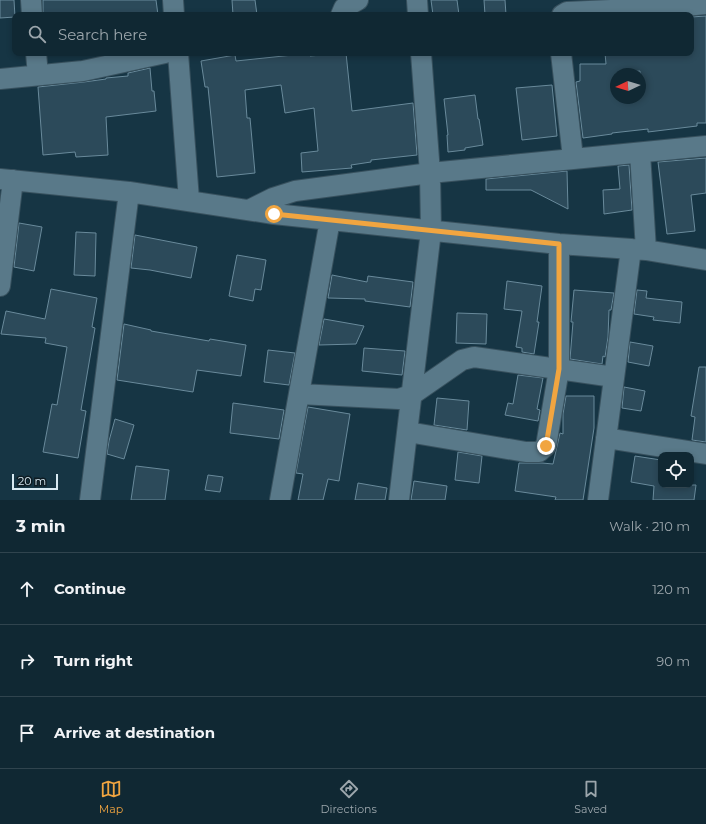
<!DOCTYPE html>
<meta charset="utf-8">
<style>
body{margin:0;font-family:Montserrat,sans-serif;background:#19303b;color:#f1f3f6}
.controls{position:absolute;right:12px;bottom:12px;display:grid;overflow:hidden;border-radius:8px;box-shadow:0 2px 6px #0003}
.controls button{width:36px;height:36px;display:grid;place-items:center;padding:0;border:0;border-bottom:1px solid #30444e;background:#102833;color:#f1f3f6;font:20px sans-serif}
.compass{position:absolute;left:610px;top:68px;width:36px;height:36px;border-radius:50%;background:#102833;box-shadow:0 2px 6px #0003;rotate:266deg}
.scale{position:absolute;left:12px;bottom:10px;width:46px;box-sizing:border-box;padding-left:4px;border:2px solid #d7e9f2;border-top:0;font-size:11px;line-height:14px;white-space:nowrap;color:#d7e9f2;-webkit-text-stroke:3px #0e1b22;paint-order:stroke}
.stop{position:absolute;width:12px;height:12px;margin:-9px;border:3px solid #f1a540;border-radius:50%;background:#fff}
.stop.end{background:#f1a540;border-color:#fff;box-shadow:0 1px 4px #0008}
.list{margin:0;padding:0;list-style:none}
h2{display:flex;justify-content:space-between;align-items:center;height:52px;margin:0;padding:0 16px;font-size:17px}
h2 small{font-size:13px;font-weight:400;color:#9ca6ac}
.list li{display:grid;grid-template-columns:26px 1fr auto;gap:12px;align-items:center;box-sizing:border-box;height:72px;padding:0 16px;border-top:1px solid #30444e}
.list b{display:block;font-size:15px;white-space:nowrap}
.list em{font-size:13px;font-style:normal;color:#9ca6ac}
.icon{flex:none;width:22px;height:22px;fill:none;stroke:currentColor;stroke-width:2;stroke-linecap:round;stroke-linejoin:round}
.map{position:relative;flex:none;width:706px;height:500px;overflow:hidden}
.search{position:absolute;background:#102833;box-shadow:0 2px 6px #0003;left:12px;right:12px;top:12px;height:44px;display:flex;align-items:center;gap:10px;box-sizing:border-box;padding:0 14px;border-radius:8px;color:#9ca6ac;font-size:15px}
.sheet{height:268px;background:#102833}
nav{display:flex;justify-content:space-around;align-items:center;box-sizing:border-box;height:56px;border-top:1px solid #30444e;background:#102833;font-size:11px;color:#9ca6ac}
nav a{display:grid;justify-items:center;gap:2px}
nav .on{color:#f1a540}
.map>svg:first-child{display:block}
.building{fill:#2c4a5a;stroke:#698a9b;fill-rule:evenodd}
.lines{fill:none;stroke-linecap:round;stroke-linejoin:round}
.minor-casing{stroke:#38515e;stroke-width:22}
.minor{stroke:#597989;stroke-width:20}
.route{stroke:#f1a540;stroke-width:5}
</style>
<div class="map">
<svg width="706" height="500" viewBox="0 0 706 500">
<rect width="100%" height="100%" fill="#163544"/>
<path class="building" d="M0,0h14l1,17 -15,1z
M43,0h113l2,15h-115z
M232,0h23l2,15h-24z
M431,0h26l2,15h-26z
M484,0h21l1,15h-21z
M706,16v107h-9v3l-49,6v-3l-36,4v1l-29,4 -7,-56 4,-1v-17h26l-1,-11h86v-36zM640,71v27h-24v-25z
M293,53h17v3l36,-3 6,58 61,-8 4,52 -46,5v2l-20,3 1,3 -50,4 -1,-19 17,-2 -4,-43 -29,5 -4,-28 -36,5 2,28h3l5,55 -38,4 -9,-90h-3l-4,-26 34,-6 1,6 57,-6z
M150,68l2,23h2l2,20 -50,6 2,38 -32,2 -1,-5 -32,3 -5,-68 46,-5 22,-3v-1l22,-2v-3z
M552,85l5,51 -35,4 -6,-52z
M475,95l3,24h1l4,26 -18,3v2l-17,2 -1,-17h1l-4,-36z
M706,158v35l-15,2 4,36 -28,3 -9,-72z
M629,165l3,45 -28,4 -1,-24 17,-1 -2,-23z
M567,171l1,38 -37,-19h-45v-11z
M19,223l23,4 -8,44 -20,-4z
M76,232l20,1 -1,43 -21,-1z
M135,235l62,12 -6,31 -41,-8 -19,-2z
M237,255l29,5 -5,30 -6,-1 -2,12 -24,-5z
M332,275l35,7 1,-6 45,6 -3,25 -45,-6v-2l-37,-1z
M507,281l35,5 -5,36h2l-5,32 -12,-2v-4l-6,-1 6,-36 -18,-2z
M51,289l46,9 -5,29 3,1 -14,82 5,1 -8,47 -35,-6 9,-48 5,1 10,-58 -22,-4 1,-5 -45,-4 5,-23 39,8z
M574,290l40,3 -3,17h-2l-1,27 -3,20 -2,-1 -1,8 -32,-5 3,-37h-2z
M637,290l10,1 -1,7 36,4 -2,21 -27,-3 1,-3 -20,-3z
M457,313l30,1 -1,30 -30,-1z
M324,319l40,7 -8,18 -37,1z
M124,324l27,6v1l58,10 1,-2 36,6 -5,31 -44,-6 -4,22 -76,-12z
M630,342l23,4 -4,20 -21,-4z
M364,348l41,3 -3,24 -40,-4z
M268,350l27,3 -6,32 -25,-3z
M699,367h7v75l-14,-2 3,-23 -4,-1z
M518,375l25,3 -6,31 3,1 -2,11 -33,-6 3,-12 5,1z
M624,387l21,4 -4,20 -19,-3z
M566,396h28v32l-11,72h-28l1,-3 -41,-6 4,-28h23l11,1 7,-31 3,1v-20z
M437,398l32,3 -2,29 -33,-5z
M233,403l51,7 -5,29 -49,-6z
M308,407l42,7 -11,67 -11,-2 -5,21h-25l5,-26 -7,-1z
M115,419l19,6 -10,34 -17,-5 2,-13z
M458,452l24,4 -3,27 -24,-3z
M635,456l26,4v25h35l-2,15h-41l1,-14 -23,-4z
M136,466l33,4 -4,30h-34z
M208,475l15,2 -3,15 -15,-2z
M414,481l33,5 -2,14h-34z
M358,483l29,5 -2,12h-30z"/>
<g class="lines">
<g class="minor-casing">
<path id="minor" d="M31,0l1,15
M173,0l1,15
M417,0l1,15
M341,15l3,-7 14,-8
M562,15l5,-3 109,-5 30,-3
M36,53l2,22
M178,53l11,147
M561,53l12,105
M0,79l83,-8 82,-18
M640,153l6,97
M0,179l129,13 145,22 285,30 87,6 60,10
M251,209l22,-11 22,-7 135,-18 276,-27
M0,286l13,-106
M299,394l100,5 14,-5 49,-34 12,-3 140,20
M408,432l118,20h13l7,-6 13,-77v-125
M606,438l100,16
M90,500l39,-308
M280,500l50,-280
M399,500l32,-269 -1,-58 -9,-120
M598,500l33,-251"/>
</g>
<use href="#minor" class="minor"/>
</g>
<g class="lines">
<path class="route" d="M274,214l285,30v125l-13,77"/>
</g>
</svg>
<div class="controls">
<button><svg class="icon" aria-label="locate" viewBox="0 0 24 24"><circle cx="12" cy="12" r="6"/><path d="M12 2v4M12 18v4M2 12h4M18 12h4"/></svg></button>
</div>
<svg class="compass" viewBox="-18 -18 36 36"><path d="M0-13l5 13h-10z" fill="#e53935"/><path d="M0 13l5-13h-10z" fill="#9ca6ac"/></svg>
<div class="scale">20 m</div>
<div class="stop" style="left:274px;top:214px"></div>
<div class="stop end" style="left:546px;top:446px"></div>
<div class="search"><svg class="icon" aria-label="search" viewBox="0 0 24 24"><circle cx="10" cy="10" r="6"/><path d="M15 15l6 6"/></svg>Search here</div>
</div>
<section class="sheet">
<h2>3 min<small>Walk · 210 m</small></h2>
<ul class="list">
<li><svg class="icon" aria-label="ahead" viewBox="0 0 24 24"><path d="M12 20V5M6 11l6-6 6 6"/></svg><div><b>Continue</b></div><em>120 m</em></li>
<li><svg class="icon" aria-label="right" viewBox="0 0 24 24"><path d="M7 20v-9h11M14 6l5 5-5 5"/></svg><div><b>Turn right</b></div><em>90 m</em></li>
<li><svg class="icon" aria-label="arrive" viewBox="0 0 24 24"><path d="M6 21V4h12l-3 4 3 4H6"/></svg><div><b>Arrive at destination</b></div></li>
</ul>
</section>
<nav>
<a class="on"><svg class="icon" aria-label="map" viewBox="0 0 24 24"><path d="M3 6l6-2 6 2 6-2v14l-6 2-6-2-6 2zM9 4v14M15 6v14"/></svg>Map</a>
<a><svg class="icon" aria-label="directions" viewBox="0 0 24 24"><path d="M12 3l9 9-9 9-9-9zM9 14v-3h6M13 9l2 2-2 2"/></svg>Directions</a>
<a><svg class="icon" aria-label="saved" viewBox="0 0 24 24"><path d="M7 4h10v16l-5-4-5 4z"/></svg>Saved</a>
</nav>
